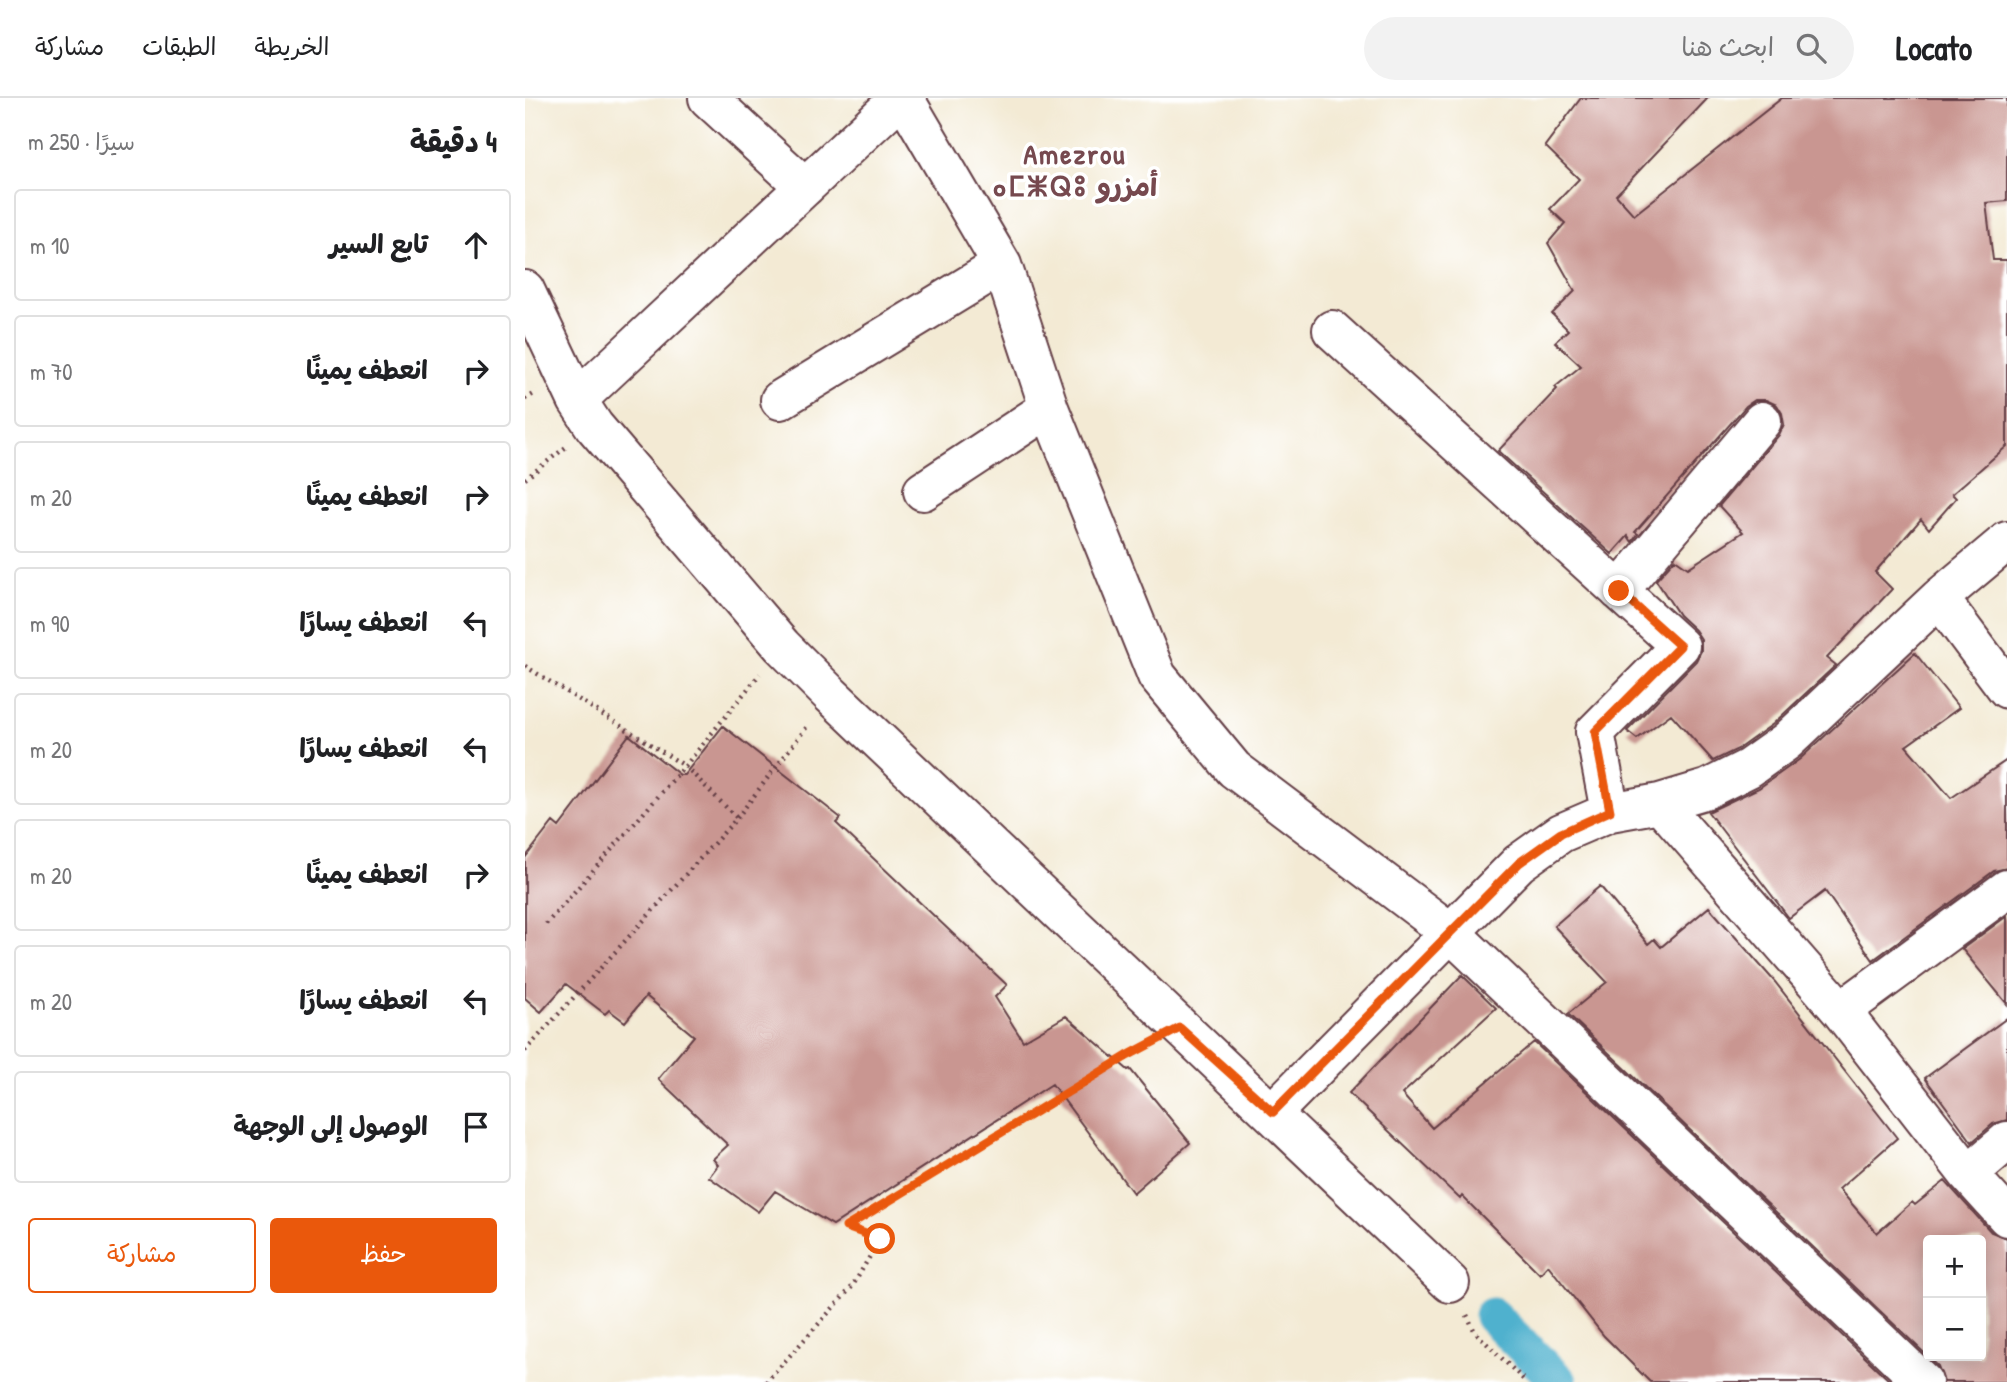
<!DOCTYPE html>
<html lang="ar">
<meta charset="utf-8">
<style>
body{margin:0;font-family:"Patrick Hand","Playpen Sans Arabic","Noto Sans Tifinagh",sans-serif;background:#f2f2f2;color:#202124;direction:rtl}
.controls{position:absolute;right:21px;bottom:21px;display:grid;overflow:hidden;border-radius:7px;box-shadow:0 4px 18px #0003}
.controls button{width:63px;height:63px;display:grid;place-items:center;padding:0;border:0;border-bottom:2px solid #e0e0e0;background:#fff;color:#202124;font:35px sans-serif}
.stop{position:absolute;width:21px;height:21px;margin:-16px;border:5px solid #ea580c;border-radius:50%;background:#fff}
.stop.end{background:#ea580c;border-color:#fff;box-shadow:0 2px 7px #0008}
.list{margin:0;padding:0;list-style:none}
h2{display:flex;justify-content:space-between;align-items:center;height:91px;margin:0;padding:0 28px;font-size:30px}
h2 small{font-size:23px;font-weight:400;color:#757577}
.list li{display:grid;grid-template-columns:46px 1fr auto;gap:21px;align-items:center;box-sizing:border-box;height:112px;margin:0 14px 14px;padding:0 14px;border:2px solid #e0e0e0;border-radius:7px}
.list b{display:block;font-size:26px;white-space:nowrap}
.list em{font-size:23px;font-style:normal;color:#757577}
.actions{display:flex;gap:14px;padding:21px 28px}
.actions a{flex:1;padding:16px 0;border:2px solid #ea580c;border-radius:7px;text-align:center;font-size:24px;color:#ea580c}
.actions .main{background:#ea580c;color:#fff}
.icon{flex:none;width:38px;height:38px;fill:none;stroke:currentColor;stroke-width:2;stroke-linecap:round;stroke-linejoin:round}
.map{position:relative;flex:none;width:1482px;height:1284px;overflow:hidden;direction:ltr}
header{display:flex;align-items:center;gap:42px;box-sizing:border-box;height:98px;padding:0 35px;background:#fff;border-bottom:2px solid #e0e0e0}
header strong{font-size:33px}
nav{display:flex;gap:38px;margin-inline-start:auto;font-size:24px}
.search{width:490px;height:63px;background:#f2f2f2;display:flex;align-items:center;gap:18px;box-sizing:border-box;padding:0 24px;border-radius:38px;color:#757577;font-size:26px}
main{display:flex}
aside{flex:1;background:#fff}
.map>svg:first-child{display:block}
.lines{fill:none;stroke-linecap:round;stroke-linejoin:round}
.canal{stroke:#4fb1ce;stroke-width:37}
.building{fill:#c99691;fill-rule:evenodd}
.minor-casing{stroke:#633d44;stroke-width:42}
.path{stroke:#633d44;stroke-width:4.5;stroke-dasharray:2 5;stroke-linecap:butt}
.minor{stroke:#fff;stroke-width:38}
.route{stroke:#ea580c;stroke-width:9}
.labels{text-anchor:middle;stroke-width:7;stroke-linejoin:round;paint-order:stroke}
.district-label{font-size:28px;font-weight:bold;letter-spacing:2px;fill:#76494f;stroke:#fff}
</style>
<header>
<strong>Locato</strong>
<div class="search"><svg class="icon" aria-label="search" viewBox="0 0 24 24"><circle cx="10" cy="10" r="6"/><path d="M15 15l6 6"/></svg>ابحث هنا</div>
<nav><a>الخريطة</a><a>الطبقات</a><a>مشاركة</a></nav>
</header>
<main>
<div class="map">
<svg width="1482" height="1284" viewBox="0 0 1482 1284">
<rect width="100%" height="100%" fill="#fff"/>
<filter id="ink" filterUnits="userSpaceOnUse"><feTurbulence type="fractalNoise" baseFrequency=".0143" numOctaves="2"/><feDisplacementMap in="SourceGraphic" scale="14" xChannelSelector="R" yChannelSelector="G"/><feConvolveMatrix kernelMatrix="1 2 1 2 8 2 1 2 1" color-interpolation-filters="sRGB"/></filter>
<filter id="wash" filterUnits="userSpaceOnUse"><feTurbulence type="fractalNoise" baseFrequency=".00686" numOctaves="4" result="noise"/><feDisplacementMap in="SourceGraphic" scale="28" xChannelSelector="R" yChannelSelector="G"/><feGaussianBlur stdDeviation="1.57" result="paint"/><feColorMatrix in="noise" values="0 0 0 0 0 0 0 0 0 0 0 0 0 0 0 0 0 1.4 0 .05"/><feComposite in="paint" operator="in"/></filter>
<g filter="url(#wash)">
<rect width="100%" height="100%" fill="#f3ead4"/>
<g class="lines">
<path class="canal" d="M967,1218l67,66"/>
</g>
<g id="blocks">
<path class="building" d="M1056,0h127l-92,97 18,20 148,-117h225v103l-21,2 7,57h14v186l-55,48 4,4 -27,31 -8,-10 -46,53 17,17 -65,69 9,7 -63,59 -35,25 -25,12 -42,-47 -34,25 -10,-8 69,-70 5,-10v-12l-6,-9 -16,-15 -23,-35 19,-21 13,9 55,-36 -24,-26 60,-71 5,-11 -2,-11 -5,-8 -11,-5h-11l-9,6 -111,126 3,2 -6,8 -4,-6 -16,18 -114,-103 59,-62 -2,-2 26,-21 -26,-24 13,-12 -16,-16 23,-23 -27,-48 17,-20 -15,-14 29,-30 -34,-33z
M1390,555l44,55 -53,38 45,52 56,-38v108l-13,3 -121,89 -48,-69 -36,27 -81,-106 51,-24 41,-29z
M198,628l118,92 -5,5 171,162 -12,12 28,44 43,-25 62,54 2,-1 60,74 -57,50 -81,-109 -219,141 -58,-34 -17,21 -49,-35 9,-12 -5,-6 15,-14 -70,-66 36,-43 -48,-40 -21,26 -16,-12 -4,4 -39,-30 -25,28 -16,-14v-140l28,-36 6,5 70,-92 51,40h4z
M1075,788l48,58 6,-5 7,8 48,-40 66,75 122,156 -58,51 38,44 35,-31 3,3 30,-24 46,51 16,6v144h-63l-6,-16 -370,-352 39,-32 -53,-56zM1403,1142h53v116h-53z
M1482,818v88l-45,-55z
M937,877l34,33 -94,86 30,34 102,-86 357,340h-241l-46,-46 -56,-71 -8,9 -78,-78 -2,3 -111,-106z
M1482,920v102l-14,4 -21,18 -47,-64z"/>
</g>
</g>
<g filter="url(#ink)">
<use href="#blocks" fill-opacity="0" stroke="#633d44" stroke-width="2"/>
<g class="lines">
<g class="minor-casing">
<path id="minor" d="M183,0l97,89
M379,0l98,167 47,143 108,268 77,93 216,163 473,450
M0,192l52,110 17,26 188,220 49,49 619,588
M807,232l348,316 -85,86 15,80
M52,302l323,-302
M255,302l222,-135
M398,393l126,-83
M1094,493l143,-170
M1414,500l68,91
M1135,705l47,-14 42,-21 38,-27 152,-143 68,-57
M1316,913l166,-122
M748,1014l246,-249 42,-30 49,-21 50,-9 181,208 127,163 39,43
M1443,1076l39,-33"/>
</g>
<path class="path" d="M0,301l9,-5
M0,381l41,-32
M0,568l160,100 52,52
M21,826l139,-158 75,-92
M0,953l212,-233 72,-94
M942,1217l8,17 51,50
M241,1284l86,-95 28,-48 -34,-12 300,-181"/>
<use href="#minor" class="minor"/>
</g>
</g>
<g class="lines" filter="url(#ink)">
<path class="route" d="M355,1141l-34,-12 281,-171 53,-28 93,84 246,-249 42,-30 49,-22 -15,-79 85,-86 -61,-55"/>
</g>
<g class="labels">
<g class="district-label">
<text x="550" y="66">Amezrou<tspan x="550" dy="32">ⴰⵎⵥⵕⵓ أمزرو</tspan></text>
</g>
</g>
</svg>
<div class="controls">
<button>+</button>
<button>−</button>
</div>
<div class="stop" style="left:355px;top:1141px"></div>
<div class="stop end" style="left:1094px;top:493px"></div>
</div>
<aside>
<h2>4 دقيقة<small>سيرًا · 250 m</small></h2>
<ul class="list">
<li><svg class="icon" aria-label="ahead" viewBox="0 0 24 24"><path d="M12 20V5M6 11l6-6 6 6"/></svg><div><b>تابع السير</b></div><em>10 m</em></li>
<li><svg class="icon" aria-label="right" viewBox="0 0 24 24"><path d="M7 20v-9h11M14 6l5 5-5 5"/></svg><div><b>انعطف يمينًا</b></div><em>70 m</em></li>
<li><svg class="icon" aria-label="right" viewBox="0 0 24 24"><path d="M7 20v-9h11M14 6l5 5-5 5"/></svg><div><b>انعطف يمينًا</b></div><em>20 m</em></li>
<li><svg class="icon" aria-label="left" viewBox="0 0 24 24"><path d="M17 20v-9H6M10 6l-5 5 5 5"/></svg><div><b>انعطف يسارًا</b></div><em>90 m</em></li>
<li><svg class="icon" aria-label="left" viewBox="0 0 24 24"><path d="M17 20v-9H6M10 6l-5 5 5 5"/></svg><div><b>انعطف يسارًا</b></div><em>20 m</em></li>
<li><svg class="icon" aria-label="right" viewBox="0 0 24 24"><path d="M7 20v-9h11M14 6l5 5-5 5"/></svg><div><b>انعطف يمينًا</b></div><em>20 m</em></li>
<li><svg class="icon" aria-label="left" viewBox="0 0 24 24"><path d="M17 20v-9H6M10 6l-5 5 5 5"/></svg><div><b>انعطف يسارًا</b></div><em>20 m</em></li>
<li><svg class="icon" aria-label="arrive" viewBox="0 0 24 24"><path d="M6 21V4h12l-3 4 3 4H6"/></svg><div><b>الوصول إلى الوجهة</b></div></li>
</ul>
<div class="actions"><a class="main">حفظ</a><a>مشاركة</a></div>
</aside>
</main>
